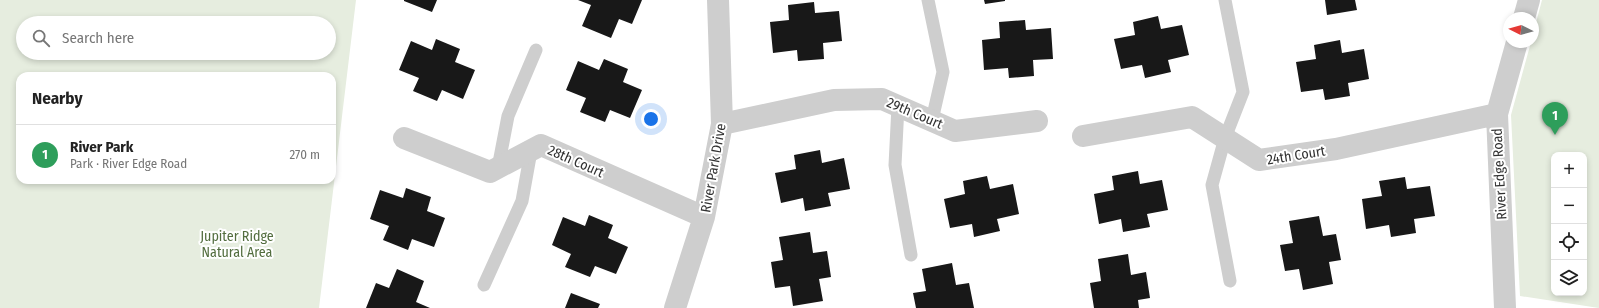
<!DOCTYPE html>
<meta charset="utf-8">
<style>
body{margin:0;font-family:"Fira Sans Condensed",sans-serif;background:#f6f6f6;color:#222}
.controls{position:absolute;right:12px;bottom:12px;display:grid;overflow:hidden;border-radius:8px;box-shadow:0 2px 6px #0003}
.controls button{width:36px;height:36px;display:grid;place-items:center;padding:0;border:0;border-bottom:1px solid #e0e0e0;background:#fff;color:#222;font:20px sans-serif}
.compass{position:absolute;left:1503px;top:12px;width:36px;height:36px;border-radius:50%;background:#fff;box-shadow:0 2px 6px #0003;rotate:275deg}
.you{position:absolute;left:651px;top:119px;width:14px;height:14px;margin:-10px;border:3px solid #fff;border-radius:50%;background:#1a73e8;box-shadow:0 0 0 6px #1a73e833}
.badge{display:grid;place-items:center;width:26px;height:26px;border-radius:50%;background:#e5363b;color:#fff;font-size:13px;font-weight:700}
.pin{position:absolute;translate:-50% -33px;filter:drop-shadow(0 1px 2px #0008)}
.pin::after{content:'';position:absolute;top:21px;width:14px;height:12px;background:inherit;clip-path:polygon(0 0,100% 0,50% 100%)}
.list{margin:0;padding:0;list-style:none}
h2{display:flex;justify-content:space-between;align-items:center;height:52px;margin:0;padding:0 16px;font-size:17px}
h2 small{font-size:13px;font-weight:400;color:#767676}
.list li{display:grid;grid-template-columns:26px 1fr auto;gap:12px;align-items:center;box-sizing:border-box;height:60px;padding:0 16px;border-top:1px solid #e0e0e0}
.list b{display:block;font-size:15px;white-space:nowrap}
.list p{margin:0;font-size:13px;white-space:nowrap;color:#767676}
.list em{font-size:13px;font-style:normal;color:#767676}
.icon{flex:none;width:22px;height:22px;fill:none;stroke:currentColor;stroke-width:2;stroke-linecap:round;stroke-linejoin:round}
.map{position:relative;flex:none;width:1599px;height:308px;overflow:hidden}
.search{position:absolute;background:#fff;box-shadow:0 2px 6px #0003;left:16px;top:16px;width:320px;height:44px;display:flex;align-items:center;gap:10px;box-sizing:border-box;padding:0 14px;border-radius:22px;color:#767676;font-size:15px}
.panel{position:absolute;background:#fff;box-shadow:0 2px 6px #0003;left:16px;top:72px;width:320px;height:112px;border-radius:12px}
.map>svg:first-child{display:block}
.green{fill:#e6eddf;fill-rule:evenodd}
.building{fill:#181818}
.lines{fill:none;stroke-linecap:round;stroke-linejoin:round}
.lane{stroke:#cecece;stroke-width:13}
.street{stroke:#cecece;stroke-width:22}
.labels{text-anchor:middle;stroke-width:4;stroke-linejoin:round;paint-order:stroke}
.street-label{font-size:14px;fill:#313131;stroke:#fff}
.park-label{font-size:14px;fill:#526d3e;stroke:#fff}
</style>
<div class="map">
<svg width="1599" height="308" viewBox="0 0 1599 308">
<rect width="100%" height="100%" fill="#fff"/>
<path class="green" d="M0,0h356l-37,308h-319zM23,23h306v30h-306zM20,76h312v104h-312z
M1542,0h57v308l-79,-12 -9,-181 20,-73h2v-8zM1554,155h30v138h-30z"/>
<path class="building" d="M404,0h33l-5,12 -28,-11z
M578,0h64l-10,24 -13,-5 -8,19 -29,-12 9,-21z
M984,0h21v1l-20,3z
M1325,0h30l2,10 -30,5z
M814,2l1,11 24,-2 3,30 -19,2 1,16 -26,2 -1,-11 -24,3 -3,-31 19,-2 -1,-15z
M1158,16l3,13 21,-4 7,30 -21,5 3,12 -26,6 -3,-13 -21,4 -7,-30 21,-4 -2,-13z
M1025,20l1,10 25,-2 2,31 -20,1 1,16 -25,2 -1,-10 -24,2 -2,-30 18,-2 -1,-16z
M436,39l24,10 -5,13 20,8 -12,29 -21,-9 -5,11 -24,-10 6,-13 -20,-8 12,-29 21,9z
M1340,40l2,13 22,-4 5,30 -21,4 2,13 -25,4 -2,-11 -22,3 -5,-30 20,-3 -2,-14z
M604,59l24,10 -5,13 19,8 -12,28 -20,-8 -5,12 -25,-10 6,-14 -20,-8 12,-29 21,9z
M820,150l2,13 22,-5 6,31 -22,4 3,13 -26,5 -2,-13 -22,5 -6,-30 21,-4 -2,-14z
M1138,171l2,13 22,-4 6,30 -21,4 3,13 -27,5 -2,-13 -22,5 -5,-30 20,-4 -2,-14z
M987,176l3,13 23,-5 6,30 -22,5 3,12 -26,6 -2,-13 -22,4 -6,-29 21,-5 -2,-13z
M1405,177l2,12 23,-3 5,30 -21,3 2,14 -25,4 -2,-12 -23,4 -4,-30 20,-3 -3,-15z
M406,188l25,9 -4,14 18,7 -11,29 -22,-8 -4,11 -25,-10 6,-14 -19,-7 10,-29 23,8z
M589,215l24,10 -5,13 20,9 -12,27 -21,-8 -5,11 -25,-10 6,-13 -19,-9 11,-28 22,9z
M1319,216l4,20 13,-2 5,26 -12,2 4,22 -30,6 -4,-21 -14,2 -5,-26 13,-2 -4,-22z
M810,232l3,21 14,-2 4,26 -12,2 4,22 -30,5 -3,-20 -15,2 -4,-26 12,-2 -4,-23z
M1128,254l3,21 15,-3 4,26 -12,2 1,8h-45l-4,-25 11,-2 -3,-22z
M952,263l4,22 13,-2 5,25h-58l-3,-15 13,-2 -4,-22z
M397,269l27,12 -8,21 14,6h-64l10,-25 13,5z
M571,293l29,11 -2,4h-33z"/>
<g class="lines">
<path class="lane" d="M928,0l15,72 -11,48
M1225,0l18,92 -18,46 -13,47 18,96
M898,106l-3,59 16,90
M498,168l10,-52 28,-66
M484,285l38,-84 9,-50"/>
<path class="street" d="M1524,18l5,-18
M722,124l112,-24 48,-1 73,32 82,-10
M1083,136l109,-19 67,43 77,-11 161,-35
M404,138l86,34 51,-27 163,72
M675,308l29,-91 18,-93 -4,-124
M1505,308l-8,-194 20,-72"/>
</g>
<g class="labels">
<g class="street-label">
<text transform="translate(915 113) rotate(23)" y="5">29th Court</text>
<text transform="translate(1296 155) rotate(-9)" y="5">24th Court</text>
<text transform="translate(576 161) rotate(24)" y="5">28th Court</text>
<text transform="translate(713 168) rotate(-80)" y="5">River Park Drive</text>
<text transform="translate(1499 174) rotate(-93)" y="5">River Edge Road</text>
</g>
<g class="park-label">
<text x="237" y="241">Jupiter Ridge<tspan x="237" dy="16">Natural Area</tspan></text>
</g>
</g>
</svg>
<div class="controls">
<button>+</button>
<button>−</button>
<button><svg class="icon" aria-label="locate" viewBox="0 0 24 24"><circle cx="12" cy="12" r="6"/><path d="M12 2v4M12 18v4M2 12h4M18 12h4"/></svg></button>
<button><svg class="icon" aria-label="layers" viewBox="0 0 24 24"><path d="M12 4l9 5-9 5-9-5zM3 14l9 5 9-5"/></svg></button>
</div>
<svg class="compass" viewBox="-18 -18 36 36"><path d="M0-13l5 13h-10z" fill="#e53935"/><path d="M0 13l5-13h-10z" fill="#767676"/></svg>
<div class="you"></div>
<div class="pin badge" style="left:1555px;top:135px;background:#2e9e5b">1</div>
<div class="search"><svg class="icon" aria-label="search" viewBox="0 0 24 24"><circle cx="10" cy="10" r="6"/><path d="M15 15l6 6"/></svg>Search here</div>
<section class="panel">
<h2>Nearby<small></small></h2>
<ul class="list">
<li><span class="badge" style="background:#2e9e5b">1</span><div><b>River Park</b><p>Park · River Edge Road</p></div><em>270 m</em></li>
</ul>
</section>
</div>
